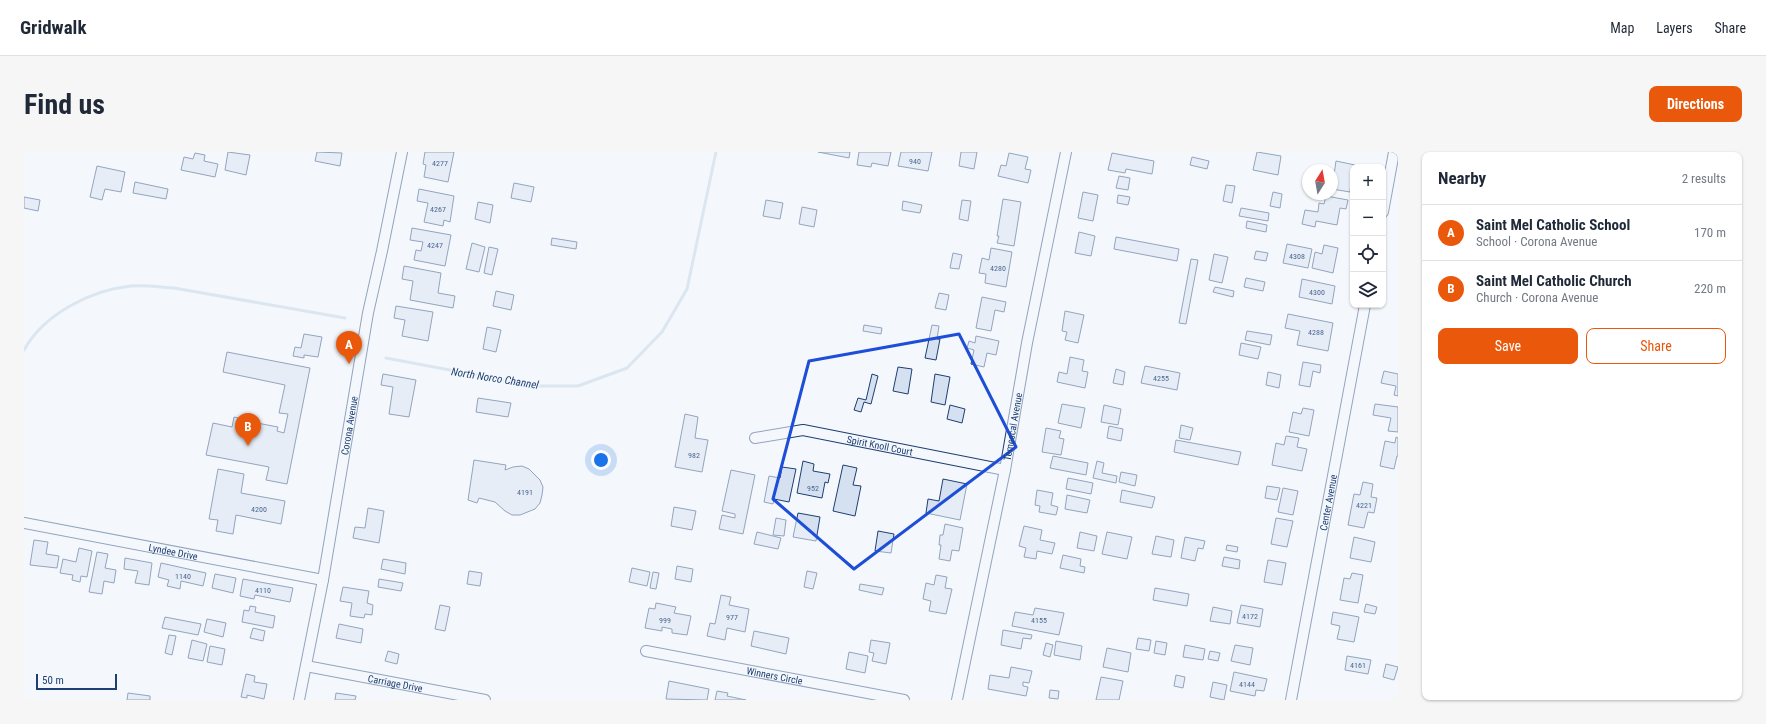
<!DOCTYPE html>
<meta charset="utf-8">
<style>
body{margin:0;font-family:"Roboto Condensed",sans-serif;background:#f6f6f7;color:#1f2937}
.controls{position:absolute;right:12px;top:12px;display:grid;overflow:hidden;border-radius:8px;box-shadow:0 1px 3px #0004}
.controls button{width:36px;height:36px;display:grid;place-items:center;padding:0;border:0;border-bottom:1px solid #e0e1e3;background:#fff;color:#1f2937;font:20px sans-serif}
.compass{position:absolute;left:1278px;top:12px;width:36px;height:36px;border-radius:50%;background:#fff;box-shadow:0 1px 3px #0004;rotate:11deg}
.scale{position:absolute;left:12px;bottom:10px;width:81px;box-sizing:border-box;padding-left:4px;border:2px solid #1d3f73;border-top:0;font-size:11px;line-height:14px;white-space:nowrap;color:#1d3f73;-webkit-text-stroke:3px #f4f7fb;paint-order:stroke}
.you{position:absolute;left:577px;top:308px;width:14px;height:14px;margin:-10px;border:3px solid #fff;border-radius:50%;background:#1a73e8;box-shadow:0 0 0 6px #1a73e833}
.badge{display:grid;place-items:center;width:26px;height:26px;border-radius:50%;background:#ea580c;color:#fff;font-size:13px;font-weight:700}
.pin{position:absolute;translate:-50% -33px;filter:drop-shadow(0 1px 2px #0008)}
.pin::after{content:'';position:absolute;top:21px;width:14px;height:12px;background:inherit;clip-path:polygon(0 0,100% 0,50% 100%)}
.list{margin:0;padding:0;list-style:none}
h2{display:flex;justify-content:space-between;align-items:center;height:52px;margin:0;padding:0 16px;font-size:17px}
h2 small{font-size:13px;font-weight:400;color:#747a83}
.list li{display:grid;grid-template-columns:26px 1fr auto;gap:12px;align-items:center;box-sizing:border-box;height:56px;padding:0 16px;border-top:1px solid #e0e1e3}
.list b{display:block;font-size:15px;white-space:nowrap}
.list p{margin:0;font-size:13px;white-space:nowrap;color:#747a83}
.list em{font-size:13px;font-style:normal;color:#747a83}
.actions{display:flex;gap:8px;padding:12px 16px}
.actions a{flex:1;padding:9px 0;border:1px solid #ea580c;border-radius:8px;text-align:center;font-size:14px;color:#ea580c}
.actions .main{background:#ea580c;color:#fff}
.icon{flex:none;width:22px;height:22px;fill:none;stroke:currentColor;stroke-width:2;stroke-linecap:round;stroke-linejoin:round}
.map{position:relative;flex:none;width:1374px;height:548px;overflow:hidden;border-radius:8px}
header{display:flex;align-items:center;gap:24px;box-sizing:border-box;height:56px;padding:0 20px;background:#fff;border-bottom:1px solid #e0e1e3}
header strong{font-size:19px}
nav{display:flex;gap:22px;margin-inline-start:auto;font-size:14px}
.intro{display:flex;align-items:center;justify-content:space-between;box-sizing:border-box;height:96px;padding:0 24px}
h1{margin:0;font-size:28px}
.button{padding:10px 18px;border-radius:8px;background:#ea580c;color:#fff;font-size:14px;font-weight:700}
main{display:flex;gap:24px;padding:0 24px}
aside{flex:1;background:#fff;border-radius:8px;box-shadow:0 1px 3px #0004}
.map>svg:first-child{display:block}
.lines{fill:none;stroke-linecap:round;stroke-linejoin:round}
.stream{stroke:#bed0e5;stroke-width:3}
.building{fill:#d5e0f0;stroke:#1d3f73}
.minor-casing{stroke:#1d3f73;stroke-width:12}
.minor{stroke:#f4f7fb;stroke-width:10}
.marked{fill:none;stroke:#1d4ed8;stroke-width:3;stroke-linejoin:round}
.labels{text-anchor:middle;stroke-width:3;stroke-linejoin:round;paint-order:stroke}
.number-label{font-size:8px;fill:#4b6792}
.street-label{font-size:10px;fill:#1d3f73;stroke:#f4f7fb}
.water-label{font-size:11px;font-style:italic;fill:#1d3f73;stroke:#f4f7fb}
</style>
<header>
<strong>Gridwalk</strong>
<nav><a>Map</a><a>Layers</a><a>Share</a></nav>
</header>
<div class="intro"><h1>Find us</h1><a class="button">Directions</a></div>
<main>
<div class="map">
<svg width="1374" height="548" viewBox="0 0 1374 548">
<rect width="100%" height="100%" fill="#f4f7fb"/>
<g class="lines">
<path class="stream" d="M0,198c20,-36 67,-60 107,-64 15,-1 29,1 43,2l171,30
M362,206l149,28h43l49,-18 35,-36 25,-43 29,-137"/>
</g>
<path class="building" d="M204,0l22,3 -4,20 -21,-5z
M293,0l25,1 -2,13 -25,-5z
M401,0h29l-6,30 -24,-5 2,-12 -3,-1z
M794,0h32l-1,6z
M835,0h32l-3,14 -16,-3 -1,4 -14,-2z
M877,0h31l-4,19 -30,-5z
M937,0h16l-3,17 -15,-3z
M1233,0l24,4 -3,19 -25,-5z
M171,1l10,2 -1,6 14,3 -3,13 -34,-7 3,-13 9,2z
M985,1l19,4 -3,12 6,1 -3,13 -30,-7 3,-11 5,1z
M1088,1l42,8 -2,13 -26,-5 -1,4 -17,-3z
M1168,5l17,4 -2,8 -17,-4z
M1312,9l19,4v2h-2l-3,25 -18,-3z
M73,14l28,6 -4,20 -16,-3 -3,11 -12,-3z
M1095,24l11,2 -2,12 -12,-2z
M111,30l33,7 -2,10 -33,-6z
M490,31l20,4 -3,15 -20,-4z
M1202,33l9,1 -3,17 -9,-2z
M395,37l35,7 -4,26 -6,-2 -1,6 -19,-4 4,-19 -11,-2z
M1059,40l15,3 -5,26 -15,-3z
M1249,40l9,2 -2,14 -10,-2z
M1094,43l12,2 -2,8 -11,-2z
M1302,44l22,4 -2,9 -6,-1 -3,17 -21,-4 -1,6 -13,-3 3,-14 13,2 1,-9 5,1z
M0,45l16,3 -2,11 -14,-3z
M979,47l18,3 -7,44 -17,-3 2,-7h-2z
M742,48l17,3 -3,16 -17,-3z
M938,48l9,1 -3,20 -9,-2z
M879,49l19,4 -2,8 -18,-3z
M454,50l15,3 -3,18 -15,-4z
M778,55l15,3 -3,17 -15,-3z
M1217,56l28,5 -1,8 -29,-5z
M1223,69l20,4 -1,7 -20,-4z
M388,76l39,7 -6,31 -31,-6 2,-10 5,1 2,-9 -13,-2z
M1055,80l16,4 -4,20 -16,-3z
M1092,85l63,12 -2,12 -63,-12z
M528,86l25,4 -1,7 -25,-4z
M448,91l13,4 -6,25 -13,-3z
M1263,92l25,5 -4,19 -25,-5z
M1300,93l14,3 -5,25 -21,-5 3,-16 7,2z
M465,95l9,2 -6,26 -8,-2z
M967,96l21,4 -6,35 -21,-4 1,-9 -7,-1 3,-15 7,2z
M1232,99l12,2 -2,8 -12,-2z
M929,101l9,2 -3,14 -9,-1z
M1190,102l14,3 -6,26 -13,-3z
M1167,107l7,1 -12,64 -7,-1z
M380,114l37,7 -3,20 17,3 -2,12 -43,-8 3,-19 -11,-2z
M1222,126l19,4 -2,9 -19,-4z
M1278,127l33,7 -3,18 -33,-7z
M1191,135l19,4 -1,6 -20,-5z
M472,139l18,4 -3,15 -18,-4z
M915,141l10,2 -3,15 -11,-2z
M958,145l24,5 -2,10 -9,-2 -4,21 -15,-3z
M372,154l37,6 -5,29 -26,-5 3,-16 -11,-2z
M1041,159l19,4 -6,28 -13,-3 2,-8 -5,-1z
M1264,162l45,9 -5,28 -31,-6 3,-14 -15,-3z
M840,173l18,3 -1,6 -18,-3z
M908,173l7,1 -2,13h3l-4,21 -11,-2z
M463,175l14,3 -5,22 -13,-3z
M1223,179l25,4 -2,10 -25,-5z
M280,182l18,3 -4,20 -14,-2v3l-11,-2 2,-9 6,1z
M952,184l23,5 -3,14 -9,-2 -3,14 -13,-3 3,-14 -7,-2 2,-7 6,2z
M1217,191l20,4 -3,12 -19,-4z
M203,200l83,16 -23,116 -21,-4 3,-13 -63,-12 7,-32 19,4 2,-10 18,4 -1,9 5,1 1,-8 21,4 -1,4 7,2 4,-19 -9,-1 6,-28 -62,-13z
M1046,205l14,3 -2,11 6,1 -3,16 -28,-6 2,-10 8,2z
M1279,210l18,3 -1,8 -7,-2 -3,16 -11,-2z
M1121,214l35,7 -3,17 -36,-7z
M874,215l14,2 -4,25 -15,-3z
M1092,217l9,3 -2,13 -10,-2z
M1360,219l14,3v22l-4,-1 2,-9 -15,-3z
M1244,220l13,3 -2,13 -13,-3z
M359,222l33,6 -7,37 -20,-3 4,-27 -12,-2z
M848,222l6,2 -7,28 -7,-2 -3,10 -7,-2 4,-12 8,2z
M911,222l15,3 -5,28 -14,-3z
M454,246l33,5 -3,14 -32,-5z
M1038,252l23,4 -4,20 -23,-5z
M1351,252l23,3v25l-10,-1 3,-13 -18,-3z
M926,253l15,4 -3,14 -15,-4z
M1080,253l17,4 -3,16 -17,-3z
M1279,256l11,2 -5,26 -20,-4 4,-20 8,2z
M661,262l13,3 -3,21 13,2 -6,32 -27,-5z
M1157,273l12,3 -3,12 -11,-2z
M1085,274l14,3 -2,12 -14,-3z
M1022,276l15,3 -2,7 5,1 -3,16 -19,-3z
M1262,284l13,2 -2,9 10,2 -5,22 -30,-6 4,-22 8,2z
M1372,285l2,1v18h-1l-3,13 -14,-3 5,-25 10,2z
M1152,288l65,12 -3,13 -64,-13z
M1029,304l35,7 -2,12 -36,-7z
M450,308l32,5 -1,5 8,-3 9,-1 7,3 11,11 3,7 -1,8 -2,8 -5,6 -15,6h-8l-7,-4 -10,-9 -16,-4 -2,5 -9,-3z
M779,309l11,3 -1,7 17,3 -2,9 -3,-1 -3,16 -25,-5z
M1073,309l7,2 -2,10 15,3 -1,7 -23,-5z
M819,313l14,3 -4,17 8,1 -6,30 -22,-5z
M758,315l14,2 -7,33 -15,-3 -1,5 -9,-2 5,-26 11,2z
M194,317l26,5 -3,19 44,8 -4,23 -45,-9 -3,19 -17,-3 2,-11 -9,-1z
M707,318l24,5 -12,59 -24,-5 3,-14 13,3v-4l-13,-3z
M1097,320l16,3 -2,11 -16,-4z
M1044,326l25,5 -2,11 -25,-5z
M919,327l24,5 -7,36 -34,-7 2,-14 11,2z
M1339,330l10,2 -2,13 6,1 -3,15 -6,-1 -4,16 -16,-3 6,-31 6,1z
M1243,334l13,2 -3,12 -12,-2z
M1259,336l15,3 -5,24 -15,-3z
M1013,338l16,3 -2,12 7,2 -2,8 -17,-3 1,-6 -5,-1z
M1098,338l33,7 -3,11 -32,-6z
M1043,343l23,5 -3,13 -22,-4z
M650,355l22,4 -4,19 -21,-4z
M344,356l16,3 -5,32 -26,-5 2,-11 10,1z
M774,361l22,4 -4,24 -23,-4z
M752,366l10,2 -2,16 -11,-1z
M1252,366l17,3 -6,26 -16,-3z
M921,372l18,4 -4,23 -7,-1 -2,11 -11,-2 2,-14h-2l1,-10h3z
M1000,374l18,4 -2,10 15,3 -3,11 -15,-3 -1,8 -12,-2 2,-9 -7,-2z
M854,379l16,3 -3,19 -16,-2z
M733,380l24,6 -3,11 -24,-5z
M1056,380l17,4 -3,15 -17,-3z
M1083,380l25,5 -5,22 -25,-5z
M1132,384l18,4 -3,17 -19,-3z
M1161,385l20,4 -2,8 -5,-1 -3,13 -14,-3z
M1330,385l21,5 -4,20 -21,-4z
M10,388l14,2 -2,12 13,2 -2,12 -27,-3z
M1203,393l11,2 -1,5 -11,-2z
M55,396l13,3 -5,26 -6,-1 -1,6 -8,-2 1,-5 -13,-2 3,-14 13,3z
M73,400l11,2 -3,14 11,2 -2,13 -10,-2 -2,13 -13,-2z
M1039,403l18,4 -1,7 5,1 -1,6 -24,-5z
M1200,405l16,3 -1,9 -17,-3z
M101,406l27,5 -3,22 -14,-2 3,-12 -14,-2z
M359,407l23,4 -1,11 -24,-5z
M1244,408l18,3 -4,22 -18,-3z
M137,411l45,10 -3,13 -22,-5 -1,8 -13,-3 2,-6 -11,-3z
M653,414l16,3 -2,13 -16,-3z
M608,416l18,4 -3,14 -18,-4z
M445,419l13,2 -2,13 -13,-2z
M783,419l10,2 -4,16 -9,-2z
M629,420l6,1 -3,16 -6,-1z
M1328,421l11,2 -5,28 -18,-3 4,-22 6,1z
M191,422l21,4 -3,15 -21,-5z
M912,423l11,2 -2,11 7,1 -6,25 -17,-3 2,-10 -8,-2 3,-16 8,2z
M219,427l50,9 -3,14 -35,-7 -1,4 -14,-3z
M355,427l24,4 -2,8 -23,-4z
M836,432l24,4 -2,7 -23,-5z
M319,435l26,4 -2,12 6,2 -1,10 -7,-1 -1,4 -14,-2 2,-13 -12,-2z
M1131,436l34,6 -2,12 -34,-6z
M697,443l10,2 -2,8 20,4 -4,23 -18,-4 -2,12 -18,-4 3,-13 5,1z
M632,451l20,4 -2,6 17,3 -4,19 -15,-2v-4l-10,-2v4l-17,-3 4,-20 6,1z
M1342,452l11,3 -2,7 -11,-2z
M416,453l10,2 -5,24 -10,-2z
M1217,453l22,4 -3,18 -23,-4z
M226,454l6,1 -1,5 20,4 -2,12 -31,-6 2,-12 5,1z
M1189,455l19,4 -2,13 -20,-3z
M1011,456l29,5 -5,22 -47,-9 3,-14 18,3z
M1309,460l26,5 -5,25 -17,-3 3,-13 -9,-2z
M141,465l36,7 -3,11 -36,-7z
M183,467l19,4 -3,14 -19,-5z
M315,472l24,5 -2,14 -25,-5z
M229,476l12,3 -2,10 -13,-3z
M979,478l29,5 -1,4 -8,-1 -2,11 -20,-4z
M730,479l35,7 -3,16 -35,-8z
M145,483l7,1 -4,19 -7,-2z
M1114,486l13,2 -2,11 -13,-2z
M168,488l15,4 -4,17 -15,-3z
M847,488l19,3 -4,21 -14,-3 2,-8 -5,-1z
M1032,489l26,5 -2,14 -26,-5z
M1132,489l11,2 -2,12 -11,-2z
M1022,491l7,2 -3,12 -7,-2z
M1161,493l20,4 -2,11 -20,-3z
M1211,493l18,3 -3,17 -19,-4z
M186,494l15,3 -3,16 -15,-3z
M1083,496l24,5 -3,19 -25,-5z
M364,499l11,3 -2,10 -12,-3z
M1186,499l10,2 -2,8 -10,-2z
M825,500l19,4 -3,17 -19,-4z
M1323,504l24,4 -3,14 -23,-4z
M1362,512l12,3 -4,13 -11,-3z
M987,515l21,4 -3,12 -6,-1v4l5,1 -2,9 -38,-7 2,-14 19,3z
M1210,520l33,7 -3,12 -8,-1 -1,6 -25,-5z
M222,522l9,2 -1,6 13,2 -3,15 -17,-4v3l-6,-1z
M1152,523l9,2 -2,11 -9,-2z
M1077,525l22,4 -4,19h-23z
M645,529l40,8 -2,11 -41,-1z
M1189,530l14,3 -3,15 -14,-3z
M1026,538l9,1 -1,8 -9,-1z
M693,539l11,2 -1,3 19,4h-31z
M104,541l22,3v4h-23z
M312,541l20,3 -1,4h-20z"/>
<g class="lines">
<g class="minor-casing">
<g id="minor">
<path d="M1359,60l11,-60"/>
<path id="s1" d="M731,286l48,-8 202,40"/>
<path id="s2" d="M0,371l299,57"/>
<path id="s3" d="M622,499l258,49"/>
<path id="s4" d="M282,514l179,34"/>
<path id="s5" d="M275,548l24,-120 45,-267 14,-62 20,-99"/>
<path id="s6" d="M933,548l48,-230 22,-127 39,-191"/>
<path id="s7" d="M1267,548l74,-395"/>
</g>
</g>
<use href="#minor" class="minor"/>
</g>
<path d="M0 0H1374V548H0ZM935,182l57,113 -162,122 -81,-70 36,-138z" fill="#f4f7fb" fill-opacity=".55" fill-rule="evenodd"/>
<path class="marked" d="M935,182l57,113 -162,122 -81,-70 36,-138z"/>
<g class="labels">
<g class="number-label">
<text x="891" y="12">940</text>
<text x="416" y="14">4277</text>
<text x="414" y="60">4267</text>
<text x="411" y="96">4247</text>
<text x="1273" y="107">4308</text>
<text x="974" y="119">4280</text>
<text x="1293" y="143">4300</text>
<text x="1292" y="183">4288</text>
<text x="1137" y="229">4255</text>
<text x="670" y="306">982</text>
<text x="789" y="339">952</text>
<text x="501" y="343">4191</text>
<text x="1340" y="356">4221</text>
<text x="235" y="360">4200</text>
<text x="159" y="427">1140</text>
<text x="239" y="441">4110</text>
<text x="1226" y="467">4172</text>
<text x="708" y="468">977</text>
<text x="641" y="471">999</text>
<text x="1015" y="471">4155</text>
<text x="1334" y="516">4161</text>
<text x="1223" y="535">4144</text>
</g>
<g class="street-label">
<text dy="4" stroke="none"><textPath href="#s5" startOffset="279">Corona Avenue</textPath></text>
<text dy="4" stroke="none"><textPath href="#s6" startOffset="279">Temescal Avenue</textPath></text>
<text dy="4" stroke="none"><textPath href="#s1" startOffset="127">Spirit Knoll Court</textPath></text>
<text dy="4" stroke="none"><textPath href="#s7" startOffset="201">Center Avenue</textPath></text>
<text dy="4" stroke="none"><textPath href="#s2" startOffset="152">Lyndee Drive</textPath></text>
<text dy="4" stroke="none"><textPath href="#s3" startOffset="131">Winners Circle</textPath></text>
<text dy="4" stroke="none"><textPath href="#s4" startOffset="91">Carriage Drive</textPath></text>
</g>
<g class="water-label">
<text transform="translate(471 226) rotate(9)" y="4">North Norco Channel</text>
</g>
</g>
</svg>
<div class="controls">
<button>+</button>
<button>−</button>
<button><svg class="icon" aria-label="locate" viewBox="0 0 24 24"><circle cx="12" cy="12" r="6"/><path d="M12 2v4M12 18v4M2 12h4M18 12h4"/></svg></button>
<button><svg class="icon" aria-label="layers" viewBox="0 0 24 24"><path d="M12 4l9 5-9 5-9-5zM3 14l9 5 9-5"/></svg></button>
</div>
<svg class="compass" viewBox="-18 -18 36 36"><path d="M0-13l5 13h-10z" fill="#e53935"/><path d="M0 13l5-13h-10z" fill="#747a83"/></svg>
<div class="scale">50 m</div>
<div class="you"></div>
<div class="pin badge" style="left:325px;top:212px">A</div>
<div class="pin badge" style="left:224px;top:294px">B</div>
</div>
<aside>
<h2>Nearby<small>2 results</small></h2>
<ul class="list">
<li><span class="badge">A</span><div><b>Saint Mel Catholic School</b><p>School · Corona Avenue</p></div><em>170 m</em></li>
<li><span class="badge">B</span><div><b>Saint Mel Catholic Church</b><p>Church · Corona Avenue</p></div><em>220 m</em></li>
</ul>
<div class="actions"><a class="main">Save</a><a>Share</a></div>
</aside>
</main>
